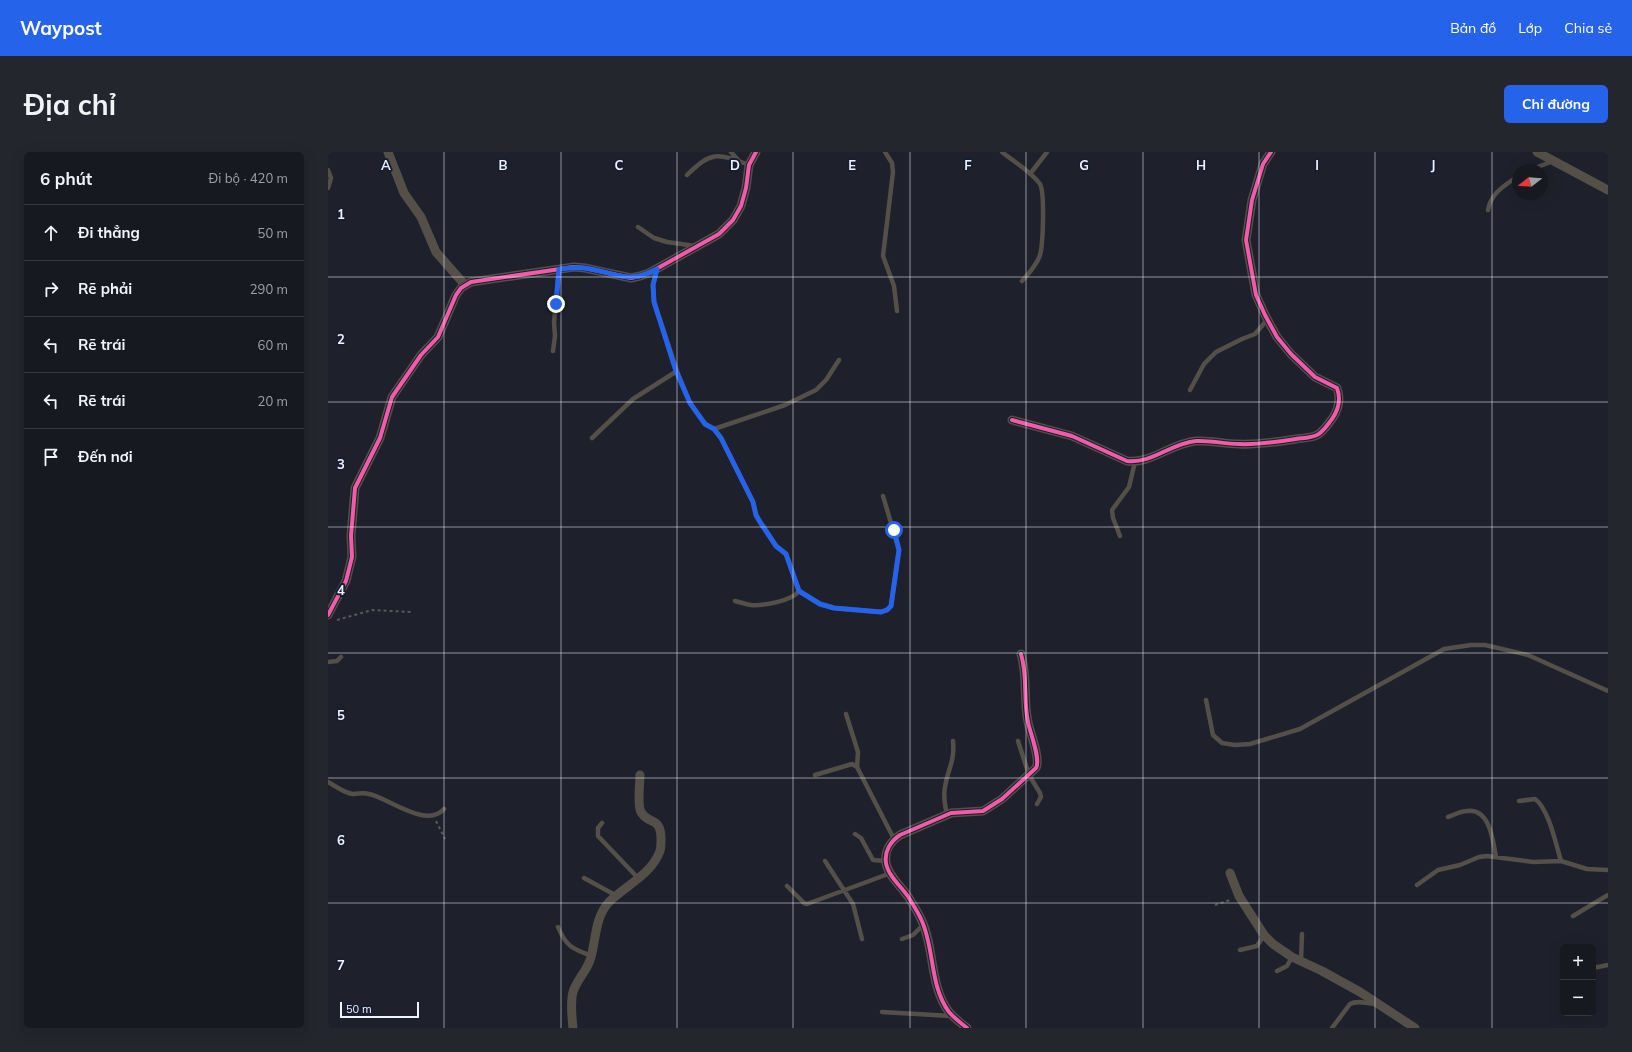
<!DOCTYPE html>
<html lang="vi">
<meta charset="utf-8">
<style>
body{margin:0;font-family:Mulish,sans-serif;background:#23262d;color:#f1f3f6}
.controls{position:absolute;right:12px;bottom:12px;display:grid;overflow:hidden;border-radius:6px;box-shadow:0 4px 16px #0002}
.controls button{width:36px;height:36px;display:grid;place-items:center;padding:0;border:0;border-bottom:1px solid #35383e;background:#161920;color:#f1f3f6;font:20px sans-serif}
.compass{position:absolute;left:1184px;top:12px;width:36px;height:36px;border-radius:50%;background:#161920;box-shadow:0 4px 16px #0002;rotate:253deg}
.scale{position:absolute;left:12px;bottom:10px;width:79px;box-sizing:border-box;padding-left:4px;border:2px solid #eff3fe;border-top:0;font-size:11px;line-height:14px;white-space:nowrap;color:#eff3fe;-webkit-text-stroke:3px #181e31;paint-order:stroke}
.stop{position:absolute;width:12px;height:12px;margin:-9px;border:3px solid #2563eb;border-radius:50%;background:#fff}
.stop.end{background:#2563eb;border-color:#fff;box-shadow:0 1px 4px #0008}
.list{margin:0;padding:0;list-style:none}
h2{display:flex;justify-content:space-between;align-items:center;height:52px;margin:0;padding:0 16px;font-size:17px}
h2 small{font-size:13px;font-weight:400;color:#9ea0a5}
.list li{display:grid;grid-template-columns:26px 1fr auto;gap:12px;align-items:center;box-sizing:border-box;height:56px;padding:0 16px;border-top:1px solid #35383e}
.list b{display:block;font-size:15px;white-space:nowrap}
.list em{font-size:13px;font-style:normal;color:#9ea0a5}
.icon{flex:none;width:22px;height:22px;fill:none;stroke:currentColor;stroke-width:2;stroke-linecap:round;stroke-linejoin:round}
.map{position:relative;flex:none;width:1280px;height:876px;overflow:hidden;border-radius:6px}
header{display:flex;align-items:center;gap:24px;box-sizing:border-box;height:56px;padding:0 20px;background:#2563eb;color:#fff}
header strong{font-size:19px}
nav{display:flex;gap:22px;margin-inline-start:auto;font-size:14px}
.intro{display:flex;align-items:center;justify-content:space-between;box-sizing:border-box;height:96px;padding:0 24px}
h1{margin:0;font-size:28px}
.button{padding:10px 18px;border-radius:6px;background:#2563eb;color:#fff;font-size:14px;font-weight:700}
main{display:flex;gap:24px;padding:0 24px}
aside{flex:1;background:#161920;border-radius:6px;box-shadow:0 4px 16px #0002}
.map>svg:first-child{display:block}
.lines{fill:none;stroke-linecap:round;stroke-linejoin:round}
.path{stroke:#5a5855;stroke-width:2;stroke-dasharray:3 3;stroke-linecap:butt}
.lane{stroke:#545047;stroke-width:4.5}
.street{stroke:#545047;stroke-width:9}
.cycleway-casing{stroke:#181e31;stroke-width:6}
.cycleway{stroke:#f35aa7;stroke-width:4}
.route{stroke:#2563eb;stroke-width:5}
.grid{fill:none;stroke:#eff3fe;stroke-width:1;stroke-opacity:0.55}
.grid-label{font-size:13px;text-anchor:middle;font-weight:bold;fill:#eff3fe;stroke:#181e31;stroke-width:4;stroke-linejoin:round;paint-order:stroke}
</style>
<header>
<strong>Waypost</strong>
<nav><a>Bản đồ</a><a>Lớp</a><a>Chia sẻ</a></nav>
</header>
<div class="intro"><h1>Địa chỉ</h1><a class="button">Chỉ đường</a></div>
<main>
<aside>
<h2>6 phút<small>Đi bộ · 420 m</small></h2>
<ul class="list">
<li><svg class="icon" aria-label="ahead" viewBox="0 0 24 24"><path d="M12 20V5M6 11l6-6 6 6"/></svg><div><b>Đi thẳng</b></div><em>50 m</em></li>
<li><svg class="icon" aria-label="right" viewBox="0 0 24 24"><path d="M7 20v-9h11M14 6l5 5-5 5"/></svg><div><b>Rẽ phải</b></div><em>290 m</em></li>
<li><svg class="icon" aria-label="left" viewBox="0 0 24 24"><path d="M17 20v-9H6M10 6l-5 5 5 5"/></svg><div><b>Rẽ trái</b></div><em>60 m</em></li>
<li><svg class="icon" aria-label="left" viewBox="0 0 24 24"><path d="M17 20v-9H6M10 6l-5 5 5 5"/></svg><div><b>Rẽ trái</b></div><em>20 m</em></li>
<li><svg class="icon" aria-label="arrive" viewBox="0 0 24 24"><path d="M6 21V4h12l-3 4 3 4H6"/></svg><div><b>Đến nơi</b></div></li>
</ul>
</aside>
<div class="map">
<svg width="1280" height="876" viewBox="0 0 1280 876">
<rect width="100%" height="100%" fill="#1e212b"/>
<g class="lines">
<path class="path" d="M9,468l35,-10 39,2
M108,669l9,18
M887,753l15,-5"/>
<path class="lane" d="M403,0l7,8
M557,0l7,11 1,9 -10,84 11,30 3,25
M674,0c12,10 29,19 38,32 5,9 3,61 0,71 -3,10 -11,18 -18,26
M0,18l3,8 -3,10
M1202,18l23,-9
M702,22l17,-22
M359,23c24,-23 29,-23 62,-10
M1160,58c3,-17 16,-24 30,-34
M310,75l16,11 13,4 28,4
M329,117l-4,16 1,17 23,69 13,32 15,21 9,5 7,9 32,64 3,13 4,7 16,24 10,8 13,37c-7,10 -36,15 -48,14 -6,-1 -11,-3 -16,-4
M225,199l2,-15 -1,-14 5,-53
M862,238l14,-26 12,-12 26,-13 13,-5 12,-14
M386,277l71,-24 31,-15 10,-10 13,-20
M264,286l41,-39 44,-28
M792,384l-7,-18 -1,-8 17,-23 6,-25
M471,439l21,13 14,4 47,4 6,-2 4,-4 8,-56 -16,-54
M0,510l9,-1 4,-4
M878,548l7,35 9,8 13,2 15,-1 50,-15 144,-80 27,-4h14l43,10 80,36
M518,562l12,38 -1,15
M690,589l11,34 11,18 1,4 -4,7
M487,623l37,-11 5,3 37,72
M0,630c7,4 18,12 25,12 6,0 10,-2 16,0 20,4 57,35 75,15
M1191,649l16,-2c14,10 21,46 26,62
M619,663c-2,-9 -4,-19 -2,-28 3,-19 10,-25 8,-46
M1120,665c6,-2 12,-6 19,-6 23,-3 26,30 29,46
M274,671l-4,5v8l40,42
M527,682l6,4 12,22 12,1
M497,709l28,43 9,35
M256,726l33,18
M1089,733l21,-15 22,-5 19,-8 8,-1 46,6 28,-1 26,8 21,1
M459,734l17,17 3,1 84,-31
M1245,764l35,-21
M230,775c8,19 14,22 34,29
M574,787l11,-4 10,-10
M912,798l17,-4 7,-11
M973,809l1,-27
M1265,816l15,-3
M949,819l10,-5 5,-9
M554,860l69,4
M1004,876l18,-24c7,-4 15,-1 24,0"/>
<path class="street" d="M60,0l16,41 17,24 15,35 29,33
M1209,0l71,38
M684,268l60,16 55,25c25,3 44,-18 69,-20 14,-1 28,3 43,3 19,1 38,-2 57,-5 7,-1 15,-1 21,-4 6,-3 11,-11 15,-16 7,-10 9,-20 5,-31l-22,-11 -24,-23 -14,-17 -12,-22 -9,-20 -10,-55 6,-40 11,-36 8,-12
M0,463l18,-34 6,-24 -1,-21 4,-48 25,-50 12,-41 29,-42 17,-18 18,-42 5,-7 10,-6 103,-15 11,1 46,10 9,-2 9,-3 70,-39 14,-14 8,-14 5,-18 3,-23 7,-13
M902,721l9,23 25,39 9,9 19,13 30,14 38,21 55,36
M245,876c-1,-11 -3,-25 0,-36 4,-13 15,-22 18,-35 5,-18 4,-40 18,-55 17,-17 42,-27 51,-51 1,-4 1,-8 1,-12 0,-23 -13,-14 -20,-27 -4,-7 -1,-29 -1,-37
M639,876c-6,-5 -13,-10 -18,-16 -20,-27 -14,-64 -28,-93 -3,-7 -8,-14 -12,-21 -7,-11 -21,-22 -23,-35 -2,-12 5,-22 14,-28l51,-22 32,-2 19,-12 34,-31c5,-9 -6,-35 -8,-46 -5,-23 0,-45 -7,-68"/>
<g class="cycleway-casing">
<path id="cycleway" d="M684,268l60,16 55,25c25,3 44,-18 69,-20 14,-1 28,3 43,3 19,1 38,-2 57,-5 7,-1 15,-1 21,-4 6,-3 11,-11 15,-16 7,-10 9,-20 5,-31l-22,-11 -24,-23 -14,-17 -12,-22 -9,-20 -10,-55 6,-40 11,-36 8,-12
M0,463l18,-34 6,-24 -1,-21 4,-48 25,-50 12,-41 29,-42 17,-18 18,-42 5,-7 10,-6 103,-15 11,1 46,10 9,-2 9,-3 70,-39 14,-14 8,-14 5,-18 3,-23 7,-13
M639,876c-6,-5 -13,-10 -18,-16 -20,-27 -14,-64 -28,-93 -3,-7 -8,-14 -12,-21 -7,-11 -21,-22 -23,-35 -2,-12 5,-22 14,-28l51,-22 32,-2 19,-12 34,-31c5,-9 -6,-35 -8,-46 -5,-23 0,-45 -7,-68"/>
</g>
<use href="#cycleway" class="cycleway"/>
</g>
<g class="lines">
<path class="route" d="M228,152l3,-35c8,-1 16,-2 25,-1 29,3 43,18 73,1l-4,16 1,17 22,69 14,32 15,21 9,5 7,9 32,64 3,13 4,7 16,24 10,8 13,37 21,13 14,4 47,4 6,-2 4,-4 8,-56 -5,-20"/>
</g>
<path class="grid" d="M116,0v876M233,0v876M349,0v876M465,0v876M582,0v876M698,0v876M815,0v876M931,0v876M1047,0v876M1164,0v876M0,125h1280M0,250h1280M0,375h1280M0,501h1280M0,626h1280M0,751h1280"/>
<g class="grid-label">
<text x="58" y="18">A</text>
<text x="175" y="18">B</text>
<text x="291" y="18">C</text>
<text x="407" y="18">D</text>
<text x="524" y="18">E</text>
<text x="640" y="18">F</text>
<text x="756" y="18">G</text>
<text x="873" y="18">H</text>
<text x="989" y="18">I</text>
<text x="1105" y="18">J</text>
<text x="13" y="67">1</text>
<text x="13" y="192">2</text>
<text x="13" y="317">3</text>
<text x="13" y="443">4</text>
<text x="13" y="568">5</text>
<text x="13" y="693">6</text>
<text x="13" y="818">7</text>
</g>
</svg>
<div class="controls">
<button>+</button>
<button>−</button>
</div>
<svg class="compass" viewBox="-18 -18 36 36"><path d="M0-13l5 13h-10z" fill="#e53935"/><path d="M0 13l5-13h-10z" fill="#9ea0a5"/></svg>
<div class="scale">50 m</div>
<div class="stop" style="left:566px;top:378px"></div>
<div class="stop end" style="left:228px;top:152px"></div>
</div>
</main>
